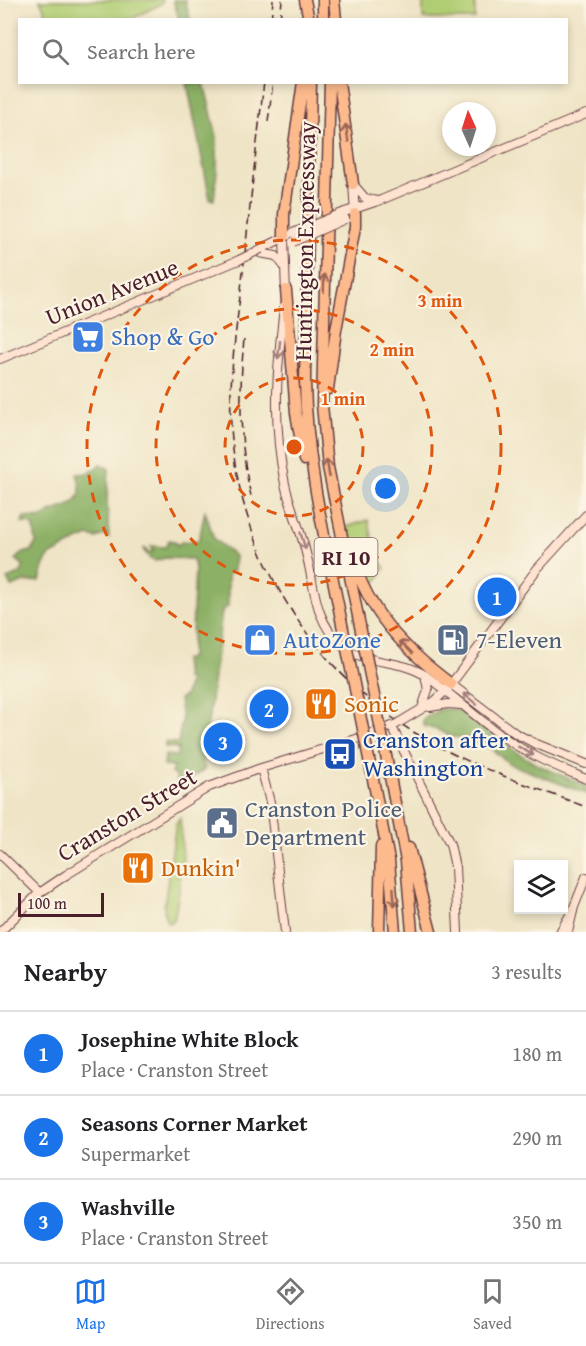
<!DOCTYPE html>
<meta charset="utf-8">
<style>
body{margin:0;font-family:"Gentium Book Plus",serif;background:#f2f2f2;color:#202124}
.controls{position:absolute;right:18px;bottom:18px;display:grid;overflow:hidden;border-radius:0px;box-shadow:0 3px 9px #0003}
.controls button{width:54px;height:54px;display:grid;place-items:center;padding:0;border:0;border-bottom:2px solid #e0e0e0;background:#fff;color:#202124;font:30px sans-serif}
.compass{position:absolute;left:442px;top:102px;width:54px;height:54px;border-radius:50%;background:#fff;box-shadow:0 3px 9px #0003;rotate:357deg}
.scale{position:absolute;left:18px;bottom:15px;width:86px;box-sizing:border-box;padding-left:6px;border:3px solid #4a1f2b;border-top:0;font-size:16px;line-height:21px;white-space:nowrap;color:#4a1f2b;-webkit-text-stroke:4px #fcf5e5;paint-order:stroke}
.you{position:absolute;left:386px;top:489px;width:21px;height:21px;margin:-15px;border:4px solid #fff;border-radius:50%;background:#1a73e8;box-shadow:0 0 0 9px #1a73e833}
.badge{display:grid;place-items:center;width:39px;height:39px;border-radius:50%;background:#1a73e8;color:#fff;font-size:20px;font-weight:700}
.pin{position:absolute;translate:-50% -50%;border:3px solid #fff;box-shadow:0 2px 6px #0006}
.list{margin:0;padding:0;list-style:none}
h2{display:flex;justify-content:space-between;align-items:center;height:78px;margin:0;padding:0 24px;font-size:26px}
h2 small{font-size:20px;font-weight:400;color:#757577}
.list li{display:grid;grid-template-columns:39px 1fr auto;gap:18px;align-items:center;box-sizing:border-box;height:84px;padding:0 24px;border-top:2px solid #e0e0e0}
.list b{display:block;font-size:22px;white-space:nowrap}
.list p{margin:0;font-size:20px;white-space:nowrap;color:#757577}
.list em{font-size:20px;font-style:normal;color:#757577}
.icon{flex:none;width:33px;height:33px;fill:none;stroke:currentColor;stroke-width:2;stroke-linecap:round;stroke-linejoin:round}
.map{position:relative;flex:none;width:586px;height:932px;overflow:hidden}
.search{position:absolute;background:#fff;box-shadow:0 3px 9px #0003;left:18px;right:18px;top:18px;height:66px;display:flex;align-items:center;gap:15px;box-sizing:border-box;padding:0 21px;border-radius:0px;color:#757577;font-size:22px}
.sheet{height:330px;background:#fff}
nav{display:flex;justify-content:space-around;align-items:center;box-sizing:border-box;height:84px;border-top:2px solid #e0e0e0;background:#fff;font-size:16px;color:#757577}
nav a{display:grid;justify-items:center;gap:3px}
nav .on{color:#1a73e8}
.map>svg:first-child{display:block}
.green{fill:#b1cd73;stroke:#7e764f;stroke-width:1.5}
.forest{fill:#8cb065;stroke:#6b6848;stroke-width:1.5}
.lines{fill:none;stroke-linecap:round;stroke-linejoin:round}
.secondary-casing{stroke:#633d42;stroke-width:10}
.highway-casing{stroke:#633d42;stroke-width:13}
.secondary{stroke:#fee3d1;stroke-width:8}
.highway{stroke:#fcba8d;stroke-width:10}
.rail{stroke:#4a1f2b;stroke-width:1.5;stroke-dasharray:9 4.5;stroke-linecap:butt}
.secondary-bridge-casing{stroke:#633d42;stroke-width:10;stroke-linecap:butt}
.highway-bridge-casing{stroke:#633d42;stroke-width:13;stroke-linecap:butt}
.secondary-bridge{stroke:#fee3d1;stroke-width:8}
.highway-bridge{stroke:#fcba8d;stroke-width:10}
.oneway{stroke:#9a6557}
.oneway2{stroke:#a4817e}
.ring{fill:none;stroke:#e0560e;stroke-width:3;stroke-dasharray:10 8}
.labels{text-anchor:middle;stroke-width:4.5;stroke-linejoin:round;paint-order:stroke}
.shield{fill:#fcf5e5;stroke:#7f5f63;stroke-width:1.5}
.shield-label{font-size:22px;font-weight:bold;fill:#4a1f2b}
.street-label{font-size:24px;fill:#4a1f2b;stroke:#fcf5e5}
.shop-label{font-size:24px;fill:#366cbe;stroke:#fcf5e5;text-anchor:start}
.service-label{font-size:24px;fill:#4e5e75;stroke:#fcf5e5;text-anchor:start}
.food-label{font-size:24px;fill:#c56008;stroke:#fcf5e5;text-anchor:start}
.transit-label{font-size:24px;fill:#164399;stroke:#fcf5e5;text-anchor:start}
.centre{fill:#e0560e;stroke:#fcf5e5;stroke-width:3}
.ring-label{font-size:18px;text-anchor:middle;font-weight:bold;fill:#e0560e;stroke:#fcf5e5;stroke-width:4.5;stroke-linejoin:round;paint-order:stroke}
</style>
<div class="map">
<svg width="586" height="932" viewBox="0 0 586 932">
<rect width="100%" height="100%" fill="#fcf5e5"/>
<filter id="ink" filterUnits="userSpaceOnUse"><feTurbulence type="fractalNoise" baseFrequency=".0167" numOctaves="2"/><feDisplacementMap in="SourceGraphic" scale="12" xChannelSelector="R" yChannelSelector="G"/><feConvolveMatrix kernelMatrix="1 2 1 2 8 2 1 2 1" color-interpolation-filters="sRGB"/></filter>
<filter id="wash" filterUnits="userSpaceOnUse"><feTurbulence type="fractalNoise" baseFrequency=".008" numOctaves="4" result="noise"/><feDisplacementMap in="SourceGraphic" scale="24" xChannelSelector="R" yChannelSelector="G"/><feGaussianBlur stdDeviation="1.35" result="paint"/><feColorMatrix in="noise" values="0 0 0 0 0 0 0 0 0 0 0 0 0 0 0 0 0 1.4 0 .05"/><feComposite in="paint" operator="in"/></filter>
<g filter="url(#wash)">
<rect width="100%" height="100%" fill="#efe4c5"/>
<path class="green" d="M40,0h123l-2,4 -29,15h-83z
M423,0h52v19h-52z
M368,520l9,37 8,11 -8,13 -14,5 -22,-57z
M180,818l3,43 -4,11 1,14 -6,34 -6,3 -3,-6 -1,-10 12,-83z"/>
<path class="forest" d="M173,0h12l5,19h-11z
M187,83h17l13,54v33l-3,30 -4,-1z
M100,464l9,5 -2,32 2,37 -4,-3 -9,3 -7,-2 -10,4 -30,16 -5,8 -4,17 -16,1 -13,5 -4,-8 13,-5 4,-8 -8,-7 5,-5 10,-3 5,-8 -2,-16 -5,-4h-7l2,-6c5,0 14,2 19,0 3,-1 5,-4 7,-5 22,-7 37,-10 27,-38 11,0 16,-2 23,-10z
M205,511l9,28 21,17 -1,14 -6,5v31l-6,5 -19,153 2,5 -26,17 -4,-11 -4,-2 3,-6 -10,-1 1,-11 12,1 1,-8 -13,-1v-5l13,1 4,-23 -3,-21 6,-3 4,-16 -3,-1 -2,-19 7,-3 4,-89 -2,-9 -28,-1 -10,3 -5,-2 -7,-10 1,-1 4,4h5l-2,-6 15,1 3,-7 5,1 3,4 5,-3 17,-2z
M441,709h13l12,5 34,28 36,22 50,22v8l-76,-30 -20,-16 -13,-3 -8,-7 -17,-1 -14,-7 -15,-4v-7z"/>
</g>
<g filter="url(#ink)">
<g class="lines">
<g class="secondary-casing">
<path id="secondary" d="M353,184l12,14 12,3
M353,184l2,29
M345,212l36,-12 205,-86
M284,237l2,57
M261,249l26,-13
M260,253l16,3 8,10
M284,307c-7,61 -12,115 1,177 5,23 16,46 21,69 9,34 8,67 35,92 24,21 59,13 85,31 27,19 51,43 79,62 25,18 53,29 81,41
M0,359l239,-99
M451,684l64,49 19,10 52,21
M430,707l18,-3 13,1
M422,708l6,-18 -3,-15
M410,716l25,-15 14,-14 88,-118 49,-54
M392,727l58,117 5,23 3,65
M261,768l9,34 15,130
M0,854l40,39
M0,932l38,-38 28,-19 143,-88 52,-19 95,-29 39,-14
M560,932l11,-19
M568,932l6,-25 12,-30"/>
</g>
<g class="highway-casing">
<path id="highway" d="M305,0l4,20
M334,0l2,20
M323,20v-20
M311,82l-6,298c1,81 20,159 36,239
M330,82l-8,323 6,62 32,159
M339,82l14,102
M284,237v-23l19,-132
M286,290l10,123 8,47
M328,389l8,-59 19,-103v-13
M351,554c18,60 52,94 100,130
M384,745l22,116 6,71
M367,749l22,111 6,72
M409,848l22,84
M379,932l2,-86"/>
</g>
<use href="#secondary" class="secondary"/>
<use href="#highway" class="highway"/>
<path class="rail" d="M271,20l2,-20
M280,20l2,-20
M264,82c-8,67 -15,133 -22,199 -6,48 -13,96 -11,145 7,125 78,241 184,307 53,33 114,52 171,74
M268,122l5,-40
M244,339c-5,55 -5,108 8,161"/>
<g class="secondary-bridge-casing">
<path id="secondary-bridge" d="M293,233l52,-21
M293,242l52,-23
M239,260l22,-11
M395,725l15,-9"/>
</g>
<g class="highway-bridge-casing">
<path id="highway-bridge" d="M341,619l26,130
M360,626l24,119"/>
</g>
<use href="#secondary-bridge" class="secondary-bridge"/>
<use href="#highway-bridge" class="highway-bridge"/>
</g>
<defs><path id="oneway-shaft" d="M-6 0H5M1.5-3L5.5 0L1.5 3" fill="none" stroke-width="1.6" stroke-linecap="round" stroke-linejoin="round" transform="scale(1.5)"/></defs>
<g class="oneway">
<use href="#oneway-shaft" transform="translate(347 133) rotate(-99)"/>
<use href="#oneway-shaft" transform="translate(324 283) rotate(-88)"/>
<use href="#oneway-shaft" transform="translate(328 468) rotate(-99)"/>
<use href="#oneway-shaft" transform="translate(406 647) rotate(-135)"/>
<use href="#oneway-shaft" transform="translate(394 897) rotate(86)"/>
</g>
<g class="oneway2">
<use href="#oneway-shaft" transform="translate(279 350) rotate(97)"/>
<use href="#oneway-shaft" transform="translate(303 541) rotate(73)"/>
<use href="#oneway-shaft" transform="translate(470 699) rotate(-141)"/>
<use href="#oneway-shaft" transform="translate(526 751) rotate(29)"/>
</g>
</g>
<g class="ring">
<circle cx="294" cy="447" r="69"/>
<circle cx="294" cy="447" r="138"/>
<circle cx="294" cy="447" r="207"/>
</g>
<defs>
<g id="supermarket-square" transform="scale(1.725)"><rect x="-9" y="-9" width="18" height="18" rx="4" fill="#3f7fe0" stroke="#fcf5e5"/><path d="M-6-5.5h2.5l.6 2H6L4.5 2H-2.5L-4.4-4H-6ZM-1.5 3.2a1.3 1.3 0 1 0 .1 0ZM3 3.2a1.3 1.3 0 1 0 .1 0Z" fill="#fff"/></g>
<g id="shop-square" transform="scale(1.725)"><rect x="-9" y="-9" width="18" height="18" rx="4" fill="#3f7fe0" stroke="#fcf5e5"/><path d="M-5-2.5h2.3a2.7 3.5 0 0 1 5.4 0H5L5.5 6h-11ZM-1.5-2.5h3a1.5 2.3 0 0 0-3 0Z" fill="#fff"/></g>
<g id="fuel-square" transform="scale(1.725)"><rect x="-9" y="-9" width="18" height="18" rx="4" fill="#5c6f8a" stroke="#fcf5e5"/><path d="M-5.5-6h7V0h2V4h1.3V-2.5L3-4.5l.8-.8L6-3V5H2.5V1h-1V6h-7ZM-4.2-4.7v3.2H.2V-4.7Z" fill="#fff"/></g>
<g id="restaurant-square" transform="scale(1.725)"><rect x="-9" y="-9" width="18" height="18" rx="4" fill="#e8710a" stroke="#fcf5e5"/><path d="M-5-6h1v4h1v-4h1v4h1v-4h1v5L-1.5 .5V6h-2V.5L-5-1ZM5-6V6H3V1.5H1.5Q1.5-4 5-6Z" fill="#fff"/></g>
<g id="bus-square" transform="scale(1.725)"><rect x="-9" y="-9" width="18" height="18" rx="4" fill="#1a4fb4" stroke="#fcf5e5"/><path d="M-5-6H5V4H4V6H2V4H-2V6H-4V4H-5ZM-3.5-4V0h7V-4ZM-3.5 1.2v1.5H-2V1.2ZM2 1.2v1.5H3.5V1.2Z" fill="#fff"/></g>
<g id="civic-square" transform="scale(1.725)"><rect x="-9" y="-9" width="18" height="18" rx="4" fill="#5c6f8a" stroke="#fcf5e5"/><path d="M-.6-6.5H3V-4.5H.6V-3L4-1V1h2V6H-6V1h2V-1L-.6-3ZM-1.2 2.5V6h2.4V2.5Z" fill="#fff"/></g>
</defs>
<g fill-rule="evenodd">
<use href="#supermarket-square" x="88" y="337"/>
<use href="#shop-square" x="260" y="640"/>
<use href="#fuel-square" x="453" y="640"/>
<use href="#restaurant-square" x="321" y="704"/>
<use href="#bus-square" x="340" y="754"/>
<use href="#civic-square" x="222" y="823"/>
<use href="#restaurant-square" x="138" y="868"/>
</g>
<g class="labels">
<rect class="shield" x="314.5" y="538" width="63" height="38" rx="4.5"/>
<g class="shield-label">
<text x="346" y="565">RI 10</text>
</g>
<g class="street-label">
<text transform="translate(305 241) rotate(-89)" y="8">Huntington Expressway</text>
<text transform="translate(112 292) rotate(-22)" y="8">Union Avenue</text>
<text transform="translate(127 815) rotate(-31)" y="8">Cranston Street</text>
</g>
<g class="shop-label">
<text x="111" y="345">Shop &amp; Go</text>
<text x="283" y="648">AutoZone</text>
</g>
<g class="service-label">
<text x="476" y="648">7-Eleven</text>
<text x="245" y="817">Cranston Police<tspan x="245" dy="28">Department</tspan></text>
</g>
<g class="food-label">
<text x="344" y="712">Sonic</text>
<text x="161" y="876">Dunkin'</text>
</g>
<g class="transit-label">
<text x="363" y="748">Cranston after<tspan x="363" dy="28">Washington</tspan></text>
</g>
</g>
<circle cx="294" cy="447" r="9" class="centre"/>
<g class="ring-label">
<text x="440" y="307">3 min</text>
<text x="392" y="356">2 min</text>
<text x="343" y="405">1 min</text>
</g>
</svg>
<div class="controls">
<button><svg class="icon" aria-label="layers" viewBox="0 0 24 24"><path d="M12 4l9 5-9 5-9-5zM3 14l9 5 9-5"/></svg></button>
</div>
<svg class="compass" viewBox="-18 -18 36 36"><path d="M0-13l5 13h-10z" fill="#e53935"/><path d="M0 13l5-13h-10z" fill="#757577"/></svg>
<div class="scale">100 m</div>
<div class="you"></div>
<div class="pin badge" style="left:497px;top:597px">1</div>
<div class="pin badge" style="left:269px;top:709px">2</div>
<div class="pin badge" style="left:223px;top:742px">3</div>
<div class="search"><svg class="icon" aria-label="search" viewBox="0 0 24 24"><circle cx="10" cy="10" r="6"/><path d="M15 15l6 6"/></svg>Search here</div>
</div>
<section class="sheet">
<h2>Nearby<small>3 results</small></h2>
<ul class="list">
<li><span class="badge">1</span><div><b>Josephine White Block</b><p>Place · Cranston Street</p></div><em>180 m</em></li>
<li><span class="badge">2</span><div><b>Seasons Corner Market</b><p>Supermarket</p></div><em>290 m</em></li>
<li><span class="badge">3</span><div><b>Washville</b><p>Place · Cranston Street</p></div><em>350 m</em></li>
</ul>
</section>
<nav>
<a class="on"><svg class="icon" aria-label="map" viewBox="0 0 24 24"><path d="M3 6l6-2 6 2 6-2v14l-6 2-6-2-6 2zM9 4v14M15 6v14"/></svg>Map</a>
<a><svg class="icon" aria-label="directions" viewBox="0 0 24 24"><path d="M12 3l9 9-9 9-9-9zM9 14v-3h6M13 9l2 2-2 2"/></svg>Directions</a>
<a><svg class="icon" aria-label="saved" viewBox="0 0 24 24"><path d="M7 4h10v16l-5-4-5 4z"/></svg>Saved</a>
</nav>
